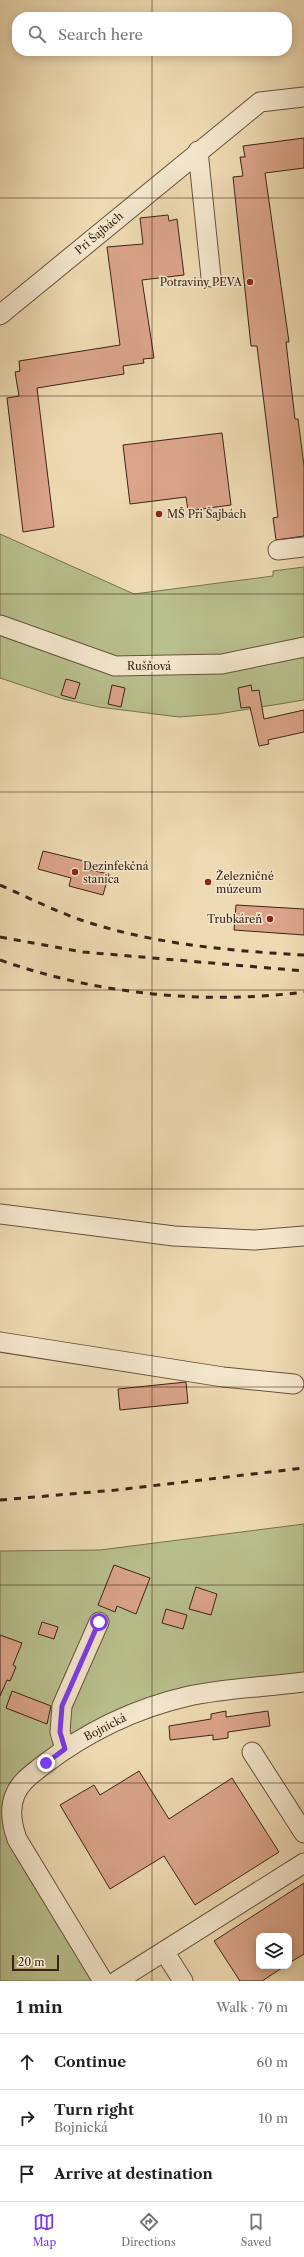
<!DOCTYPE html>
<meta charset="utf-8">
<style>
body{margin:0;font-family:"Libre Caslon Text",serif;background:#f6f6f6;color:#202124}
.controls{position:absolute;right:12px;bottom:12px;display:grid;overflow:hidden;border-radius:8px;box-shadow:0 2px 10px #0003}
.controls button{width:36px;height:36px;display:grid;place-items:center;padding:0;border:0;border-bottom:1px solid #e0e0e0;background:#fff;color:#202124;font:20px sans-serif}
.scale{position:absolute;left:12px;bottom:10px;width:47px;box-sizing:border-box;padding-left:4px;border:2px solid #3d2316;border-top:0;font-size:11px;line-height:14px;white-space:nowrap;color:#3d2316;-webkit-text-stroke:3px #f4e7cd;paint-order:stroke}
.stop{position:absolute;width:12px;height:12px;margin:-9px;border:3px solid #7c3aed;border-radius:50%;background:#fff}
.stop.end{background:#7c3aed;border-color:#fff;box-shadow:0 1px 4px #0008}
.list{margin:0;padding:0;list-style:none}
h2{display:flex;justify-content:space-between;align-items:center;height:52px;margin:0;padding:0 16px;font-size:17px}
h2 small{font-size:13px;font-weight:400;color:#757577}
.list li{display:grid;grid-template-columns:26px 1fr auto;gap:12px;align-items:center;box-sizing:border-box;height:56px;padding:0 16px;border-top:1px solid #e0e0e0}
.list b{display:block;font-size:15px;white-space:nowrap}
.list p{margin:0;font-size:13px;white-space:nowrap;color:#757577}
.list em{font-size:13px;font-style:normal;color:#757577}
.icon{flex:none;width:22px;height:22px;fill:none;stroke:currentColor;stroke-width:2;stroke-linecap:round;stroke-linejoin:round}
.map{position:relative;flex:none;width:304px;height:1981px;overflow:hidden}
.search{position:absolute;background:#fff;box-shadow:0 2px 10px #0003;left:12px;right:12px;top:12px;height:44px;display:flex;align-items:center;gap:10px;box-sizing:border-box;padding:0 14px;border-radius:16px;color:#757577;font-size:15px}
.sheet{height:220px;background:#fff}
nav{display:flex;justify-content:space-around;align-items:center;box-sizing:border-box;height:56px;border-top:1px solid #e0e0e0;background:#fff;font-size:11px;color:#757577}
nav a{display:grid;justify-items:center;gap:2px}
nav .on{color:#7c3aed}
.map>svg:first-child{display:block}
.green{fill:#b8c08d;stroke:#7a7252}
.building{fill:#dba48a;stroke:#3d2316}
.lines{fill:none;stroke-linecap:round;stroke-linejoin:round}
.minor-casing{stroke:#69513d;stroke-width:21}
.minor{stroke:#f4e7cd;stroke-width:19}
.rail{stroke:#3d2316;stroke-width:3;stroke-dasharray:7 7;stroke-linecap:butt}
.route{stroke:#7c3aed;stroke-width:5}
.grid{fill:none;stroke:#3d2316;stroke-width:1;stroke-opacity:0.55}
.poi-dot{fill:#8f2418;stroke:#f4e7cd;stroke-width:1.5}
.labels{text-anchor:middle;stroke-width:3;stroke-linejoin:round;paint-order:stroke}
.street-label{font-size:11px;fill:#3d2316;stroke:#f4e7cd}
.poi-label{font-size:11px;fill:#3d2316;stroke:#f4e7cd;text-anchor:start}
</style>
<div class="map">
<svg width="304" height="1981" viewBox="0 0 304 1981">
<rect width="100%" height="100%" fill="#eedab2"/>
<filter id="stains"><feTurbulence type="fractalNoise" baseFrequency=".005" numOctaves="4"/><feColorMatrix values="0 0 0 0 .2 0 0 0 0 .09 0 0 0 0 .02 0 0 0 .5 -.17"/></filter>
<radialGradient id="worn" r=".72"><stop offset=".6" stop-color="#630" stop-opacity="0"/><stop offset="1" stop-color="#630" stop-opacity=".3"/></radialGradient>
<path class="green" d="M0,534l134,60 139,-18v-5l31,-4v133l-86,14 -39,3 -80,-10 -36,-8 -63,-21z
M304,1524v156l-150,21 -133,78 -7,59 85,143h-99v-430l100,-1z"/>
<path class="building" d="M304,138v30l-39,5 24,169h-3l9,77h3l6,47v70l-28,4 -3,-22 5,-1 -21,-171h-6l-18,-169 10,-1 -3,-19h5l-2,-11z
M168,215l1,6 8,-2 7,56 -42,5 12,78 -11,1 1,4 -21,3 1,8 -87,14 17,139 -31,5 -16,-134 12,-2 -4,-24 5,-1 -1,-10 101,-16 -13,-98 36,-3 -3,-26z
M222,433l9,72 -43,6 -2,-14 -56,7 -7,-59z
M66,679l14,4 -5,16 -14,-4z
M112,685l13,3 -4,19 -13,-3z
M251,685l1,6 7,-1 5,29 40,-9v22l-36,8 1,4 -10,2 -9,-39 -9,1 -3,-20z
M43,851l49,12 -2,7 19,4 -6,21 -34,-9 2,-8 -33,-9z
M236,905l68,4v26l-70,-5z
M186,1382l2,21 -68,7 -2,-21z
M114,1565l36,13 -14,36 -19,-8 -2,6 -17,-7z
M196,1587l21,7 -6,21 -22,-6z
M166,1609l21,6 -4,14 -21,-6z
M42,1622l16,5 -4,12 -16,-5z
M0,1635l22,8 -9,22 3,2 -6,14 -3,-1 -7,16z
M12,1691l39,15 -4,18 -41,-16z
M226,1711v6l42,-6 2,15 -42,6v6l-15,2v-5l-43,5 -1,-14 42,-7v-5z
M139,1771l30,48 63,-41 47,74 -84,53 -31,-49 -54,33 -50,-84 34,-20 6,10z
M304,1883v71l-15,9v-27h-30v30h26l-23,15h-22l-26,-40z"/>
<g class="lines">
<g class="minor-casing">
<path id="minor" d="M198,151l13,126
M0,315l260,-213 44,-5
M278,550l26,-3
M0,625l115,41 107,-2 82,-17
M0,1214l174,22 80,4 50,-4
M0,1342l223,35 71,7
M65,1749l-5,-17 2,-26 37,-84
M252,1752l52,81
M164,1951l19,30
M103,1981l-86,-142c-5,-14 -8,-30 -2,-44 5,-13 17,-21 27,-29 43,-33 94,-58 147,-70 36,-8 78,-9 115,-14
M117,1981l187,-118"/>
</g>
<use href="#minor" class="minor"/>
<path class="rail" d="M0,885c27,12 53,25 81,35 71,24 149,31 223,35
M0,937l83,15 221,19
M0,960c96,34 203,45 304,32
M0,1500l116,-10 188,-22"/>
</g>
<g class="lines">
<path class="route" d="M46,1763l19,-14 -5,-17 2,-26 37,-84"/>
</g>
<path class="grid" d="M152,0v17M152,51v1930M0,198h304M0,396h304M0,594h304M0,792h304M0,990h304M0,1189h304M0,1387h304M0,1585h304M0,1783h304"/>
<g class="poi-dot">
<circle cx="250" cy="282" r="4"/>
<circle cx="159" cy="514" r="4"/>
<circle cx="75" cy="872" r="4"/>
<circle cx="208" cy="882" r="4"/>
<circle cx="270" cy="919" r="4"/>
</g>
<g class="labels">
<g class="street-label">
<text transform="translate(99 233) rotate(-40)" y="4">Pri Šajbách</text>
<text x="149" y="670">Rušňová</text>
<text transform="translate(105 1727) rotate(-27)" y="4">Bojnická</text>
</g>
<g class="poi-label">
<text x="242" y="286" text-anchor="end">Potraviny PEVA</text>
<text x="167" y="518">MŠ Pri Šajbách</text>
<text x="83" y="870">Dezinfekčná<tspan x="83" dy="13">stanica</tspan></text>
<text x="216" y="880">Železničné<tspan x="216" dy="13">múzeum</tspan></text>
<text x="262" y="923" text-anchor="end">Trubkáreň</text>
</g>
</g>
<rect width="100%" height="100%" filter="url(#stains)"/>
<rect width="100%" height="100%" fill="url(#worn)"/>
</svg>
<div class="controls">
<button><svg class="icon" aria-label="layers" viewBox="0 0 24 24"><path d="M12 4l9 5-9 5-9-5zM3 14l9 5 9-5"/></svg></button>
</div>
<div class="scale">20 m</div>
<div class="stop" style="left:99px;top:1622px"></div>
<div class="stop end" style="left:46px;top:1763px"></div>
<div class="search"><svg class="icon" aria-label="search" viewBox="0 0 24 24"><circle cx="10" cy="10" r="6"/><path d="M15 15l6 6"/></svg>Search here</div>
</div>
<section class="sheet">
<h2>1 min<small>Walk · 70 m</small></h2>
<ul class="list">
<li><svg class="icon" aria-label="ahead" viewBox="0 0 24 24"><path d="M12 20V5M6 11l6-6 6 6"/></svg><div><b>Continue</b></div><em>60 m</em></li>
<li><svg class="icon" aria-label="right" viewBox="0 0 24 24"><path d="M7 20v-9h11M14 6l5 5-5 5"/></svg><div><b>Turn right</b><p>Bojnická</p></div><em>10 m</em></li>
<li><svg class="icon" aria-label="arrive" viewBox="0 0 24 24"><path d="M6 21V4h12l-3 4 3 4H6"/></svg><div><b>Arrive at destination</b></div></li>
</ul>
</section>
<nav>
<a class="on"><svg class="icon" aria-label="map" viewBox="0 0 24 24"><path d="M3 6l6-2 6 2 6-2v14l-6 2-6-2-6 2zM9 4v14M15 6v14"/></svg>Map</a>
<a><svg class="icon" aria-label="directions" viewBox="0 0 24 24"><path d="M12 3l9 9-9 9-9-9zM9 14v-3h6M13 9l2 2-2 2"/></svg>Directions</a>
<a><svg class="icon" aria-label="saved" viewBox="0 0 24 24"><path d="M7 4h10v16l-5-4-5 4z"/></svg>Saved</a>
</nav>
